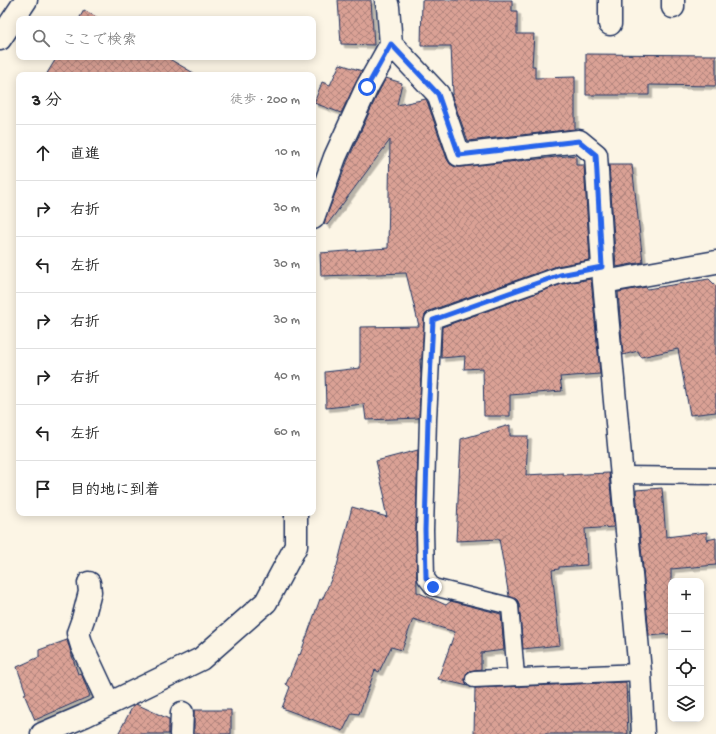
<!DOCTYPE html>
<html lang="ja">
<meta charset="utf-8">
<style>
body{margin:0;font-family:"Gochi Hand","Klee One",sans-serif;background:#f6f6f6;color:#222}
.controls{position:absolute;right:12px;bottom:12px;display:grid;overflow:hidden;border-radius:8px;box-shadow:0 2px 10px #0003}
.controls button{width:36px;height:36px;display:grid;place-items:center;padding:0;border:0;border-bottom:1px solid #e0e0e0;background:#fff;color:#222;font:20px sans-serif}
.stop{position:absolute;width:12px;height:12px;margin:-9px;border:3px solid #2563eb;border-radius:50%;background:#fff}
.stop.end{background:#2563eb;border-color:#fff;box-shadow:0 1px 4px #0008}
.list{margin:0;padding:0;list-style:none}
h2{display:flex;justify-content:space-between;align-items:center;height:52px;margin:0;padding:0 16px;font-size:17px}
h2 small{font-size:13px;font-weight:400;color:#767676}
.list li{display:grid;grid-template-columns:26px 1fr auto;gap:12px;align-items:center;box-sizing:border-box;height:56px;padding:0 16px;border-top:1px solid #e0e0e0}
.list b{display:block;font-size:15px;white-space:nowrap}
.list em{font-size:13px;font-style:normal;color:#767676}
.icon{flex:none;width:22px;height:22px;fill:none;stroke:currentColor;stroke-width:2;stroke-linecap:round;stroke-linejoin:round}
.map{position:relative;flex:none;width:716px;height:734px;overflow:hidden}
.search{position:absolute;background:#fff;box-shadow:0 2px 10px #0003;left:16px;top:16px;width:300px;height:44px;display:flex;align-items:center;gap:10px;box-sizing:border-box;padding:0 14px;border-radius:8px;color:#767676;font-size:15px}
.panel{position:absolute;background:#fff;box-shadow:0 2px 10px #0003;left:16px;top:72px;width:300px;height:444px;border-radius:8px}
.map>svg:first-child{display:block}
.building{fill:url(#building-cross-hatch);stroke:#1b2f5e;filter:url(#shadow)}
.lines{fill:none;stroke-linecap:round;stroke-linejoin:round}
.lane-casing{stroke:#1b2f5e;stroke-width:19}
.street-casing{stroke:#1b2f5e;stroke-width:25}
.lane{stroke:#fcf5e5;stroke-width:16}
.street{stroke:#fcf5e5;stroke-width:22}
.route{stroke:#2563eb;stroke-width:5}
</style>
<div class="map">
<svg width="716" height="734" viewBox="0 0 716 734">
<defs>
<pattern id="building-cross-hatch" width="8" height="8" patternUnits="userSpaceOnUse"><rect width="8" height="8" fill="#daa195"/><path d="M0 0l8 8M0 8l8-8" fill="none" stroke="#b0847d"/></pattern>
<filter id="shadow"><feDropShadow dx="3.5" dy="3.5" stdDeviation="0" flood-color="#0004"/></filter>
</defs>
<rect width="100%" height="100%" fill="#fcf5e5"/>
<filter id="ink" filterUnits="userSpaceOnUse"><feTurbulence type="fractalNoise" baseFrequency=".025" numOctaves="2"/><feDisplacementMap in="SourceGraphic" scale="8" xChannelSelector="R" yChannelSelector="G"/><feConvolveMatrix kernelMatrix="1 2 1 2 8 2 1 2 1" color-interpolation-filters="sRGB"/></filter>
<g filter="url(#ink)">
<path class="building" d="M338,0h33l3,45 -33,-1z
M422,0h90v11h5v23h17l-2,32h3v12l40,-1v52l-107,12 -17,-47h2l-2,-48h-30z
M84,10l16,9h-21z
M586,54l130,1v31l-67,-1v10h-63z
M57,57h109l31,18h-151z
M340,64l22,7 -21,42 -27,-10 8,-21 8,3z
M386,78l16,5 -5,22 29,-6 1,2 20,58 3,5 5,3h5l116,-12v10h8l6,95 -33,6 -128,45 -4,4 -1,5 -2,39h-2l1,17 -2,42 -53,2 -2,-16 -38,4 -1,-36 35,-4v-41l59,-1 -13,-53 -85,3 -1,-23 68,-5 2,-108 -63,85 -3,-2 23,-61 31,-69z
M609,165h23l11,97 -27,5z
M591,279l9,95 -40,3 2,14 -52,4v21h-26l-1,-48 -19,1 1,-13 -24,2 1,-31 120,-43z
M709,279l7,7v126l-26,3 -12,-66 -37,8 -3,-6 -15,4 -5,-63 28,-5 1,2z
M510,425v11h18l-2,39 37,-2 1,2 45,-2 5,54 -29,2 2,36 -28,2v2l-7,1 8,75 -37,4 -4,-44 -2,-5 -8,-4 -10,-57 -43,2 5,-102z
M418,450l-2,80 1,62 29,13 5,-4 50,13 3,36 -23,3v16l-12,2 -3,3 -1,6 3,6 -30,-7 17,-47 -42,-13 -11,31 -11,-3 -12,25 -4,-2 -16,44 -7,-1 -9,18 -61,-23 8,-21 -4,-3 13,-30 1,1 20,-56 2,1 15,-34 15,-59 35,10 -4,-18 2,-1 -9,-37z
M662,488l4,49 41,-5v8l9,-2v27l-45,4v65l-22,2 -13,-146z
M67,640l11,34 3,-1 9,23 -55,24 -11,-26 2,-1 -9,-26 22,-10v-7z
M626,682l2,52h-154l1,-46z
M136,704l33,15v15h-51l15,-28z
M194,710h37v24h-37z"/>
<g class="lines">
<g class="lane-casing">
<path id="lane" d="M621,475l95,1
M516,676l-6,-70 -77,-19 -7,-9 -1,-48 3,-111 5,-99 127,-45 43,-8
M474,679l166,-7"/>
</g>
<g class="street-casing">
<path id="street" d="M673,0v7
M610,24v-24
M0,39l26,-39
M391,44l47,50 21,61 120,-14 17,14 8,127 36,390 3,62
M313,218l22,-61 32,-70 24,-43 -3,-37 -2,-7
M604,282l112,-20
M89,583l1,9 -7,27 -5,14 4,13 27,58
M42,734l42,-18 117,-57 65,-57 30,-56v-33
M181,734l1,-21"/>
</g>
<use href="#lane" class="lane"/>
<use href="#street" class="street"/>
</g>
</g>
<g class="lines" filter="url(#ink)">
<path class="route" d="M367,87l24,-43 47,50 21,61 120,-14 17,14 6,112 -42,8 -127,45 -5,99 -3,111 1,48 7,9"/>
</g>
</svg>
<div class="controls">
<button>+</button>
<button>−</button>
<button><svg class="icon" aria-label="locate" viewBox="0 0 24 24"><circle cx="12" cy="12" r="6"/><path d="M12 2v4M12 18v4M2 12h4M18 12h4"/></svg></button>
<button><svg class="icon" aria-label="layers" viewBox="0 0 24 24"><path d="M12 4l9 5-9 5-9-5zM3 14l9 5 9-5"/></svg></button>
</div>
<div class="stop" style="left:367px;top:87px"></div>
<div class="stop end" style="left:433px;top:587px"></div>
<div class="search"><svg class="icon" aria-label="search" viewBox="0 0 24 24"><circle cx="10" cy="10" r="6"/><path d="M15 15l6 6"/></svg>ここで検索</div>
<section class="panel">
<h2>3 分<small>徒歩 · 200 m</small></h2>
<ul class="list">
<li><svg class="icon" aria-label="ahead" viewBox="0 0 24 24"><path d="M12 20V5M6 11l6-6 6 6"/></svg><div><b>直進</b></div><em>10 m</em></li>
<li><svg class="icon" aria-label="right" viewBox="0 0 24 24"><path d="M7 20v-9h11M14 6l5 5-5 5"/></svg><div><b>右折</b></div><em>30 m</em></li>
<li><svg class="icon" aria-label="left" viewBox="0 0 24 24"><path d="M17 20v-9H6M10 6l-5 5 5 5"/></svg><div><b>左折</b></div><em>30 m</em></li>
<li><svg class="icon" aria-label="right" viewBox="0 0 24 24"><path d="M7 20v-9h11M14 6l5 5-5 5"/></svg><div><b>右折</b></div><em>30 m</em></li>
<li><svg class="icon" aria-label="right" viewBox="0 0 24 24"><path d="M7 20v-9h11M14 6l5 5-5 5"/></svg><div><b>右折</b></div><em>40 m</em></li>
<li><svg class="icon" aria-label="left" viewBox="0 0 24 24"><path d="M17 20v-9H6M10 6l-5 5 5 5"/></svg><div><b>左折</b></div><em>60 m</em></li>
<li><svg class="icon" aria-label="arrive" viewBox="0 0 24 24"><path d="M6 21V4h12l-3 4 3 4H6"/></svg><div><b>目的地に到着</b></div></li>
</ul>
</section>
</div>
